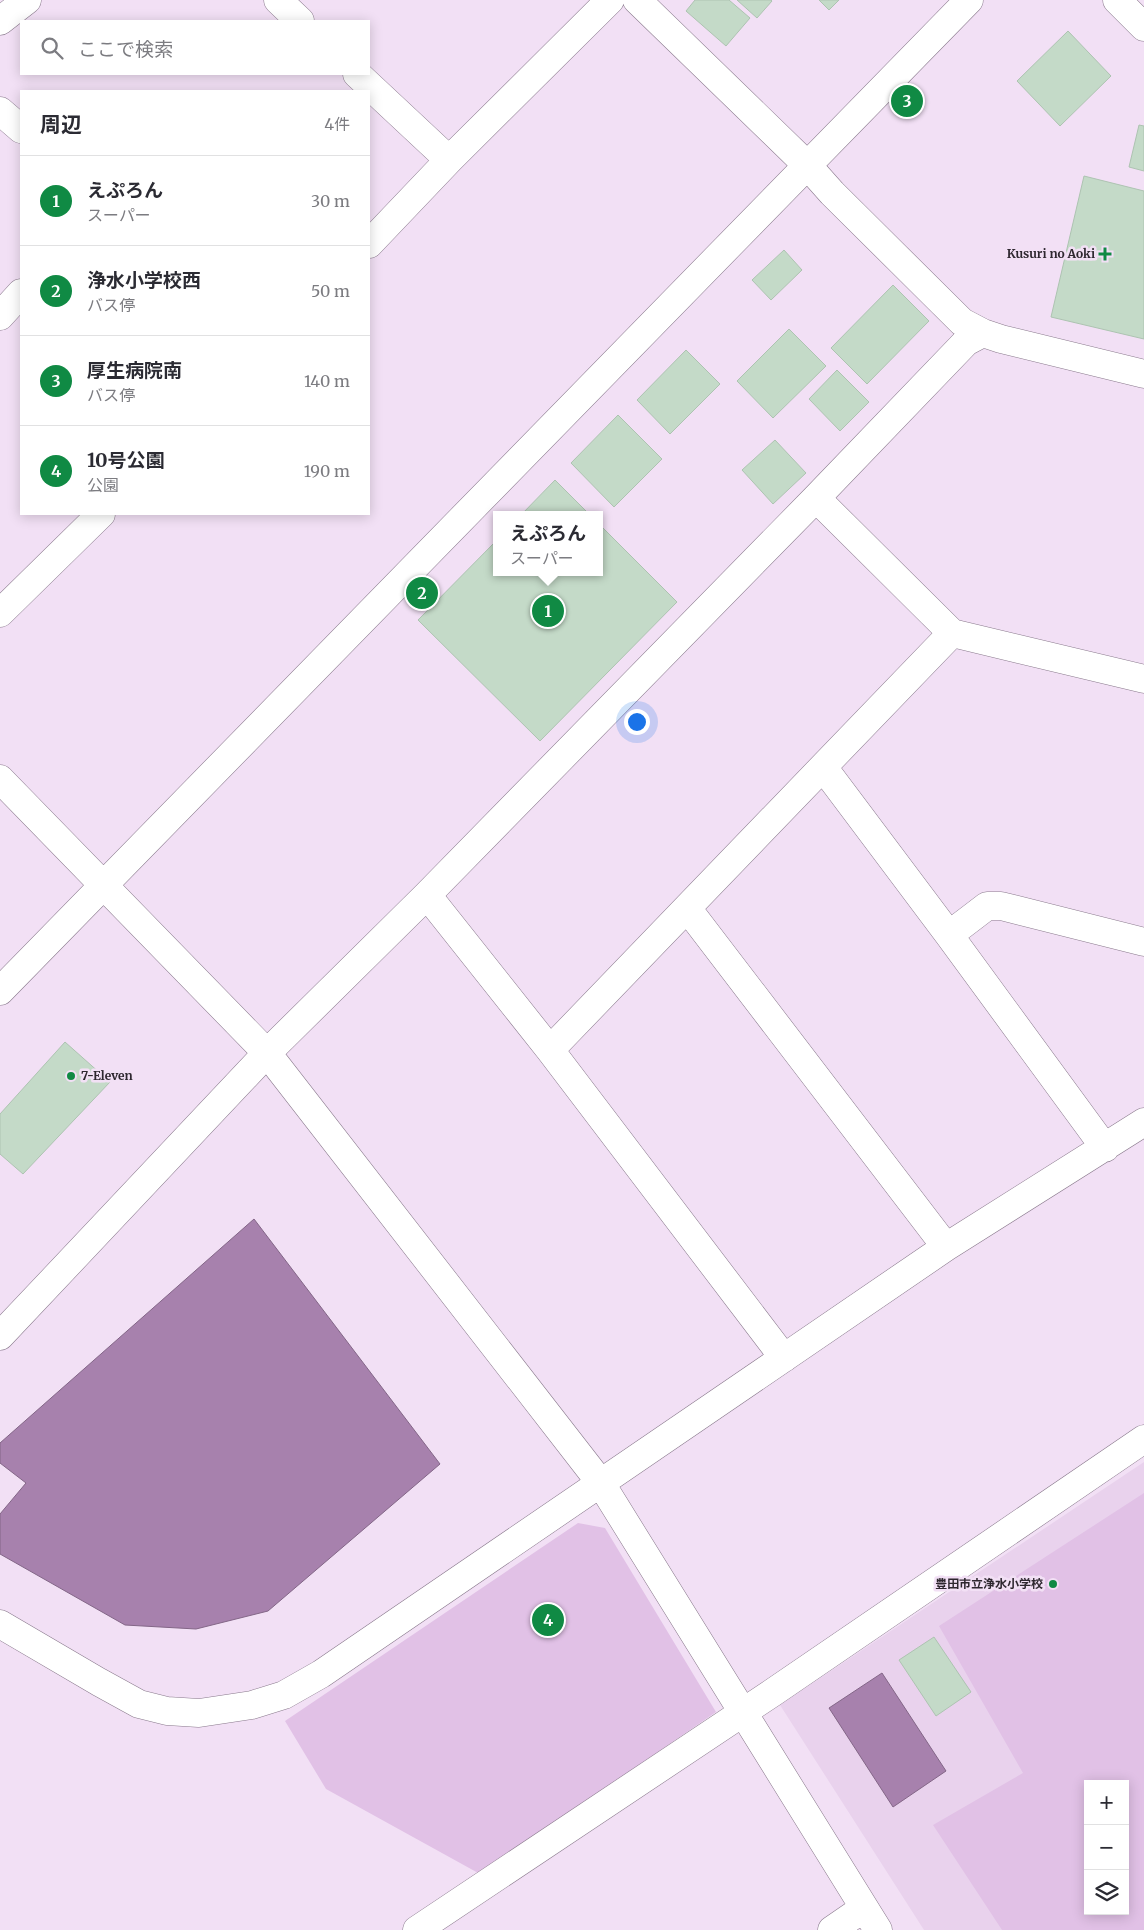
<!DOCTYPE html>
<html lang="ja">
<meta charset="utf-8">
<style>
body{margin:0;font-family:Merriweather,"Noto Sans JP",serif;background:#f2f2f3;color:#2b2b33}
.controls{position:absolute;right:15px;bottom:15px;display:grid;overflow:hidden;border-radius:0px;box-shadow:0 2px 12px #0003}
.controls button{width:45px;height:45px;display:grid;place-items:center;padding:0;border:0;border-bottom:1px solid #e1e1e2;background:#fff;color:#2b2b33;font:25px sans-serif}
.you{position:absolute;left:636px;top:721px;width:18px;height:18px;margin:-12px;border:4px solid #fff;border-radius:50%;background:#1a73e8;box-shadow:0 0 0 8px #1a73e833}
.badge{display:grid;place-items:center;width:32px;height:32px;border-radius:50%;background:#108a44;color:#fff;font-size:16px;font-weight:700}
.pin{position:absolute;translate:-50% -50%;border:2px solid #fff;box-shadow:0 1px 5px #0006}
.popup{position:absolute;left:493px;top:511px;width:110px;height:65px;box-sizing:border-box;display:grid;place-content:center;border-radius:0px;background:#fff;filter:drop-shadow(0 1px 4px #0005);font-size:16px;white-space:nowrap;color:#7c7c81}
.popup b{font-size:19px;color:#2b2b33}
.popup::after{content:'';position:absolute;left:50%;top:100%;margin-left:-10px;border:10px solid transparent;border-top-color:#fff}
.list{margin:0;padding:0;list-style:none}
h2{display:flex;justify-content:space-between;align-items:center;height:65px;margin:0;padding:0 20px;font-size:21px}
h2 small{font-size:16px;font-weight:400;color:#7c7c81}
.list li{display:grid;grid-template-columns:32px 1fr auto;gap:15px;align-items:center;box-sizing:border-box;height:90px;padding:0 20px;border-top:1px solid #e1e1e2}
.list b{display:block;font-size:19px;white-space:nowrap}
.list p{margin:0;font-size:16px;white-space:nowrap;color:#7c7c81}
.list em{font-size:16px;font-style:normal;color:#7c7c81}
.icon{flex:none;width:28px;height:28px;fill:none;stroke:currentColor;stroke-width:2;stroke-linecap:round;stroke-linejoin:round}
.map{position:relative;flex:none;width:1144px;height:1930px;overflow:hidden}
.search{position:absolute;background:#fff;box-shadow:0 2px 12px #0003;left:20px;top:20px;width:350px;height:55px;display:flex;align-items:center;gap:12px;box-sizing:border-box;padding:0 18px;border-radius:0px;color:#7c7c81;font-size:19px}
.panel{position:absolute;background:#fff;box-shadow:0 2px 12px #0003;left:20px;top:90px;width:350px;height:425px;border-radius:0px}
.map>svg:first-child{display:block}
.built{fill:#e9d2ed;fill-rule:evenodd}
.green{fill:#e1c1e6;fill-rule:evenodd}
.water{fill:#a781ad;stroke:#836687}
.building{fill:#c4dac8;stroke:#adc3b1}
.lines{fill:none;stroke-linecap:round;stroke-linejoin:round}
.minor-casing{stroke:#89798c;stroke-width:29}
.minor{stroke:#fff;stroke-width:28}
.poi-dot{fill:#108a44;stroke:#f2e0f5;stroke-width:2}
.labels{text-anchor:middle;stroke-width:5;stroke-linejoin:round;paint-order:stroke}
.poi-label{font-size:12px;font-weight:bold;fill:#2e272f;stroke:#f2e0f5;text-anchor:end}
</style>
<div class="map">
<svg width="1144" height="1930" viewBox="0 0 1144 1930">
<rect width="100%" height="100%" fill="#f2e0f5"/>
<path class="built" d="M1144,1462v468h-220l-144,-225zM1088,1784h37v127h-37z"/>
<path class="green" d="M1144,1493v437h-142l-69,-105 90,-52 -84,-147zM1088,1784h37v127h-37z
M578,1523l27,5 111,184 -236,162 -154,-85 -41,-68z"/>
<path class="water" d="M254,1219l186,245 -172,147 -72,18 -71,-4 -125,-71v-40l26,-31 -26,-20v-20z
M882,1673l64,98 -53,36 -64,-99z"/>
<path class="building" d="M695,0h34l21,18 -24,28 -40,-35z
M737,0h34l1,1 -15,17z
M819,0h20l-10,10z
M1068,31l43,45 -51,50 -43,-45z
M1139,125l5,1v45l-15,-4z
M1084,176l60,15v148l-93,-22z
M784,250l18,20 -31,30 -19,-20z
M893,285l36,36 -62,63 -36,-36z
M789,329l37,37 -53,52 -36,-37z
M686,350l34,34 -50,50 -33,-34z
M837,370l32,32 -29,29 -31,-32z
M618,415l44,44 -48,48 -43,-44z
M775,440l31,33 -33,31 -31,-34z
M555,480l35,35h-69z
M599,524l78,78 -137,139 -122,-121 79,-80v32h102z
M65,1042l45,40 -87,92 -23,-20v-40z
M934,1637l37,55 -35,24 -37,-56z"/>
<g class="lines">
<g class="minor-casing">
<path id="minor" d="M278,0l22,21
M637,0l171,166 24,27 130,129 21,11 18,6 143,35
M1117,0l27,27
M0,21l27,-21
M357,74l92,86
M0,111l21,18
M369,244l80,-84 161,-160
M0,316l21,-23
M816,498l136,135 192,46
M0,613l101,-99
M823,767l126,168 156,213
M0,779l267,274 333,429 278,448
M427,895l123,155 234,308
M687,908l259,339
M949,935l38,-29h14l143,36
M0,991l969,-991
M550,1050l402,-417
M0,1336l267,-283 160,-158 389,-397 150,-156 17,-9
M0,1624l99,58 40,22 28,7 32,2 53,-8 32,-10 37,-21 625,-427 198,-125
M417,1930l355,-237 372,-254
M832,1930l32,-22"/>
</g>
<use href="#minor" class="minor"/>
</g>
<g class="poi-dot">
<path d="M1102.5 246.5h5v5h5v5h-5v5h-5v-5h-5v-5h5z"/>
<circle cx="71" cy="1076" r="5"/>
<circle cx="1053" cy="1584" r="5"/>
</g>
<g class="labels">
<g class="poi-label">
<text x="1095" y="258">Kusuri no Aoki</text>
<text x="81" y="1080" text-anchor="start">7-Eleven</text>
<text x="1043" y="1588">豊田市立浄水小学校</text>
</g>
</g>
</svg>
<div class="controls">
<button>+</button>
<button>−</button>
<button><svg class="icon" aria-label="layers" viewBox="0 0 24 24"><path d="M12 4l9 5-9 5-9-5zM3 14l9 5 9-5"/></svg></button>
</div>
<div class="you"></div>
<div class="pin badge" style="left:548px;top:611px">1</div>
<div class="popup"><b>えぷろん</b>スーパー</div>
<div class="pin badge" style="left:422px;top:593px">2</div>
<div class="pin badge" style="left:907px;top:101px">3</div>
<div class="pin badge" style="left:548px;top:1620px">4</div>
<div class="search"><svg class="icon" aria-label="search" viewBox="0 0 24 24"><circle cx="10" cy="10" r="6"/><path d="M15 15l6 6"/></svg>ここで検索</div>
<section class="panel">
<h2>周辺<small>4件</small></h2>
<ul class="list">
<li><span class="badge">1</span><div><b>えぷろん</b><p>スーパー</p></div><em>30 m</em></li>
<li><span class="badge">2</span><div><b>浄水小学校西</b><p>バス停</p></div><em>50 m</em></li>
<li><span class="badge">3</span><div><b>厚生病院南</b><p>バス停</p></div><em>140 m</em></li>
<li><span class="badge">4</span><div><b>10号公園</b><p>公園</p></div><em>190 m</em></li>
</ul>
</section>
</div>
